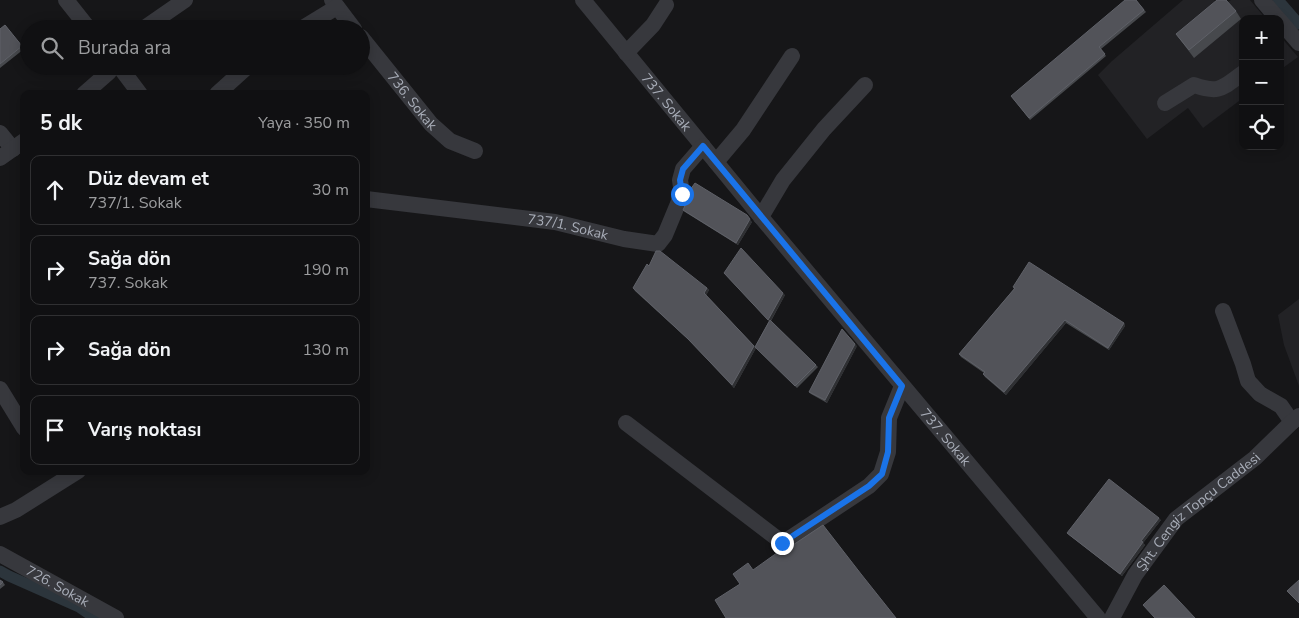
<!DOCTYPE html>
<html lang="tr">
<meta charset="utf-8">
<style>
body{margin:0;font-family:"Nunito Sans",sans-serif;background:#1e1e20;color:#f1f3f6}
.controls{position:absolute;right:15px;top:15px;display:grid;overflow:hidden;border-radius:10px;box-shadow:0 2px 12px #0003}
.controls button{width:45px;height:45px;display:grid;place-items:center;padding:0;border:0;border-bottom:1px solid #303032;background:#101012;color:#f1f3f6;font:25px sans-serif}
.stop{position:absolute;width:15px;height:15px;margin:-11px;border:4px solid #1a73e8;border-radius:50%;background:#fff}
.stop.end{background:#1a73e8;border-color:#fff;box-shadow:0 1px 5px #0008}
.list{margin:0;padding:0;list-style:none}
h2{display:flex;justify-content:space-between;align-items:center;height:65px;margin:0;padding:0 20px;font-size:21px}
h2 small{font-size:16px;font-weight:400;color:#9c9d9f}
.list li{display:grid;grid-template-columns:32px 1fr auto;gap:15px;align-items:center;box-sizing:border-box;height:70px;margin:0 10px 10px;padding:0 10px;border:1px solid #303032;border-radius:10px}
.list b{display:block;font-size:19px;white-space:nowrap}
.list p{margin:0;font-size:16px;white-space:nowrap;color:#9c9d9f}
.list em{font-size:16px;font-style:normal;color:#9c9d9f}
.icon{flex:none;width:28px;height:28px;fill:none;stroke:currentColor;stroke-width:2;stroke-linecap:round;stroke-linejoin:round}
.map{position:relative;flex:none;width:1299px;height:618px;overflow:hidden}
.search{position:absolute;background:#101012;box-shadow:0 2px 12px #0003;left:20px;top:20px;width:350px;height:55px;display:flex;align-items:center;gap:12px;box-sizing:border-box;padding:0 18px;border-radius:28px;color:#9c9d9f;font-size:19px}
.panel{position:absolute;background:#101012;box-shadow:0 2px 12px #0003;left:20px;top:90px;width:350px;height:385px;border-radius:10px}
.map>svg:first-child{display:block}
.built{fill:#222225}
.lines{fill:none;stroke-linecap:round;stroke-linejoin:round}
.canal{stroke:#2c353c;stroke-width:11}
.minor{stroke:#37383d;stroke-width:16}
.wall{fill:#47494d}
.shaded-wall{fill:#2f3033}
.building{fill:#525359;stroke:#5f6168}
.route{stroke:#1a73e8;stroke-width:6}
.labels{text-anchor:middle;stroke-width:5;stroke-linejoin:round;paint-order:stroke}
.street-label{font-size:14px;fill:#a8adb8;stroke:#111113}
</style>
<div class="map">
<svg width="1299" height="618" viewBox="0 0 1299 618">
<rect width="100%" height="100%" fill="#161618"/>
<path class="built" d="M1183,0h31l6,7 11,-7h19l16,19h-23v79l-40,30 -15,-20 -41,31 -49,-64 14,-14z
M1280,36l18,21 -18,13z
M1299,299v87l-15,-41 -6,-30z"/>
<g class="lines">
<path class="canal" d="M1278,0l21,24
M0,571l9,5 70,31 16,11"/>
<g class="minor">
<path d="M66,0l23,29"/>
<path d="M332,0l22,29"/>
<path id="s1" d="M583,0l178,217 337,401"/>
<path d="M1262,0l16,19"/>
<path d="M1280,21l19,22"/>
<path d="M143,29l42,-29"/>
<path d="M301,29l36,-22"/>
<path id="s2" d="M361,37l70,87 19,17 25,10"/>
<path d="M626,53l27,-28 13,-20"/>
<path d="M119,66l21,28"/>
<path d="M84,94l25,-22 1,-6"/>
<path d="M217,94l31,-28"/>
<path d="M1165,103l29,-18c26,9 28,3 49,-12"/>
<path d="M0,133l13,16"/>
<path d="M0,158l24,-17"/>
<path d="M716,162l27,-32 49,-74"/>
<path id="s3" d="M366,199l189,23 69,17 34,5 7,-9 17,-41 -2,-14 3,-11 20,-23"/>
<path d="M761,217l22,-37 41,-51 41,-44"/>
<path d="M1223,311l20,53 5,17 12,13 21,12 11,16"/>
<path d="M0,389l24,39"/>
<path d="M626,423l157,120 86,-57 12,-12 7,-22 1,-34 13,-32"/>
<path d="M0,517l16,-7 62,-39"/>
<path id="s4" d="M0,554l116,64"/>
<path id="s5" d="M1112,618l23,-43 41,-56 79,-61 37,-36 7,-6"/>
</g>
</g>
<path class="wall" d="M1136,0l10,12 -45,37 5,7 -76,64 -19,-24z
M1236,11l5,8 -47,39 -18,-24z
M5,25l19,24 -24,19v-39z
M683,210l69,12 -14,23 -53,-33z
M649,266l58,22 2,2 -3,5 49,52 14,-26 -45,-48 61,22 -14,26 47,46 -21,21 -41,-40 -22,40 -44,-47 -55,-50 -2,-3z
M1013,287l111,36 1,3 -16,24 -43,-27 -60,72 -21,-18 -2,-3 1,-1 -23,-16 -2,-3 55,-65z
M857,346l-30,57 -16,-9 -2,-2z
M1161,520l-18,23 2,2 -23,31 -53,-41 -2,-2z
M0,580l3,2 2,3 -5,4z"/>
<path class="shaded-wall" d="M750,219l2,3 -14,23 -2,-2z
M707,288l2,2 -3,6 -2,-3z
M783,293l2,2 -15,27 -2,-2z
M1065,320l1,3 -60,72 -2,-3z
M1124,323l1,3 -16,24 -1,-2z
M855,344l2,2 -30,57 -2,-3z
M754,346l2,2 -22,40 -2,-3z
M1159,518l2,2 -18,23 2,2 -23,31 -2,-2 21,-33z"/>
<path class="building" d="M1125,0h11l8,10 -45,37 6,7 -76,64 -18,-22z
M1217,0h9l10,11 -47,39 -13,-16z
M5,25l17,21 -22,18v-35z
M695,183l52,32 3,4 -14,24 -53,-33 7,-15v-5z
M741,248l42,45 -15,27 -44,-47z
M656,251h4l47,37 -3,5 50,53 -22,39 -44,-46 -55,-51 14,-24 2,2z
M1029,262l95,61 -16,25 -43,-28 -61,72 -21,-18 2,-2 -26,-18 56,-66 -2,-1z
M770,320l46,45 -21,21 -40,-39z
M842,329l13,15 -30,56 -16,-8z
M1109,479l50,39 -18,23 2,1 -23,32 -53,-41z
M823,525l38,49 35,44h-170l-11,-18 25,-16 -7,-10 15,-11 5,7 28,-20 6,-1z
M0,580l3,2 -3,3z
M1299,580v23l-12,-12z
M1164,585l31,33h-40l-12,-13z"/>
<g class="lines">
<path class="route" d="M682,194l-2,-14 3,-11 20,-23 199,240 -13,32 -1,34 -6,22 -13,12 -87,57"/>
</g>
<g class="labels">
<g class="street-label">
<text dy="5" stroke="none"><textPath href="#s2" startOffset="82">736. Sokak</textPath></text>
<text dy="5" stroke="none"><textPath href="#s1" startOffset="132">737. Sokak</textPath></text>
<text dy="5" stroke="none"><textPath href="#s3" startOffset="204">737/1. Sokak</textPath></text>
<text dy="5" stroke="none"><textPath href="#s1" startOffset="568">737. Sokak</textPath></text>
<text dy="5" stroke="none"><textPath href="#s5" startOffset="139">Şht. Cengiz Topçu Caddesi</textPath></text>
<text dy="5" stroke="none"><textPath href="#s4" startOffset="66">726. Sokak</textPath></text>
</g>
</g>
</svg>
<div class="controls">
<button>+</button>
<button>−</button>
<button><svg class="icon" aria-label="locate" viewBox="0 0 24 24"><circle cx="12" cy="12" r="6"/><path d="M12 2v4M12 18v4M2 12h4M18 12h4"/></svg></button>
</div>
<div class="stop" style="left:682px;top:194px"></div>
<div class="stop end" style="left:782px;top:543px"></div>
<div class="search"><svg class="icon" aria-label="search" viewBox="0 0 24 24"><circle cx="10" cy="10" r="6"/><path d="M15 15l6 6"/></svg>Burada ara</div>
<section class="panel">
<h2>5 dk<small>Yaya · 350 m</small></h2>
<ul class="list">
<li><svg class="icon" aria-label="ahead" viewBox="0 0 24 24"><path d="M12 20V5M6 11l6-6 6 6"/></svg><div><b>Düz devam et</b><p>737/1. Sokak</p></div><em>30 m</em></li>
<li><svg class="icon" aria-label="right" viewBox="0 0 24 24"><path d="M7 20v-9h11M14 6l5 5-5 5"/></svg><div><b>Sağa dön</b><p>737. Sokak</p></div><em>190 m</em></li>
<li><svg class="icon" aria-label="right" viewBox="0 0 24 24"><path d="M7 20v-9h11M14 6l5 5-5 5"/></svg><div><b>Sağa dön</b></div><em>130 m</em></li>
<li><svg class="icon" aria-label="arrive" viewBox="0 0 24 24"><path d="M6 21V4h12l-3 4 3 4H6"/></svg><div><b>Varış noktası</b></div></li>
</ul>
</section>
</div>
